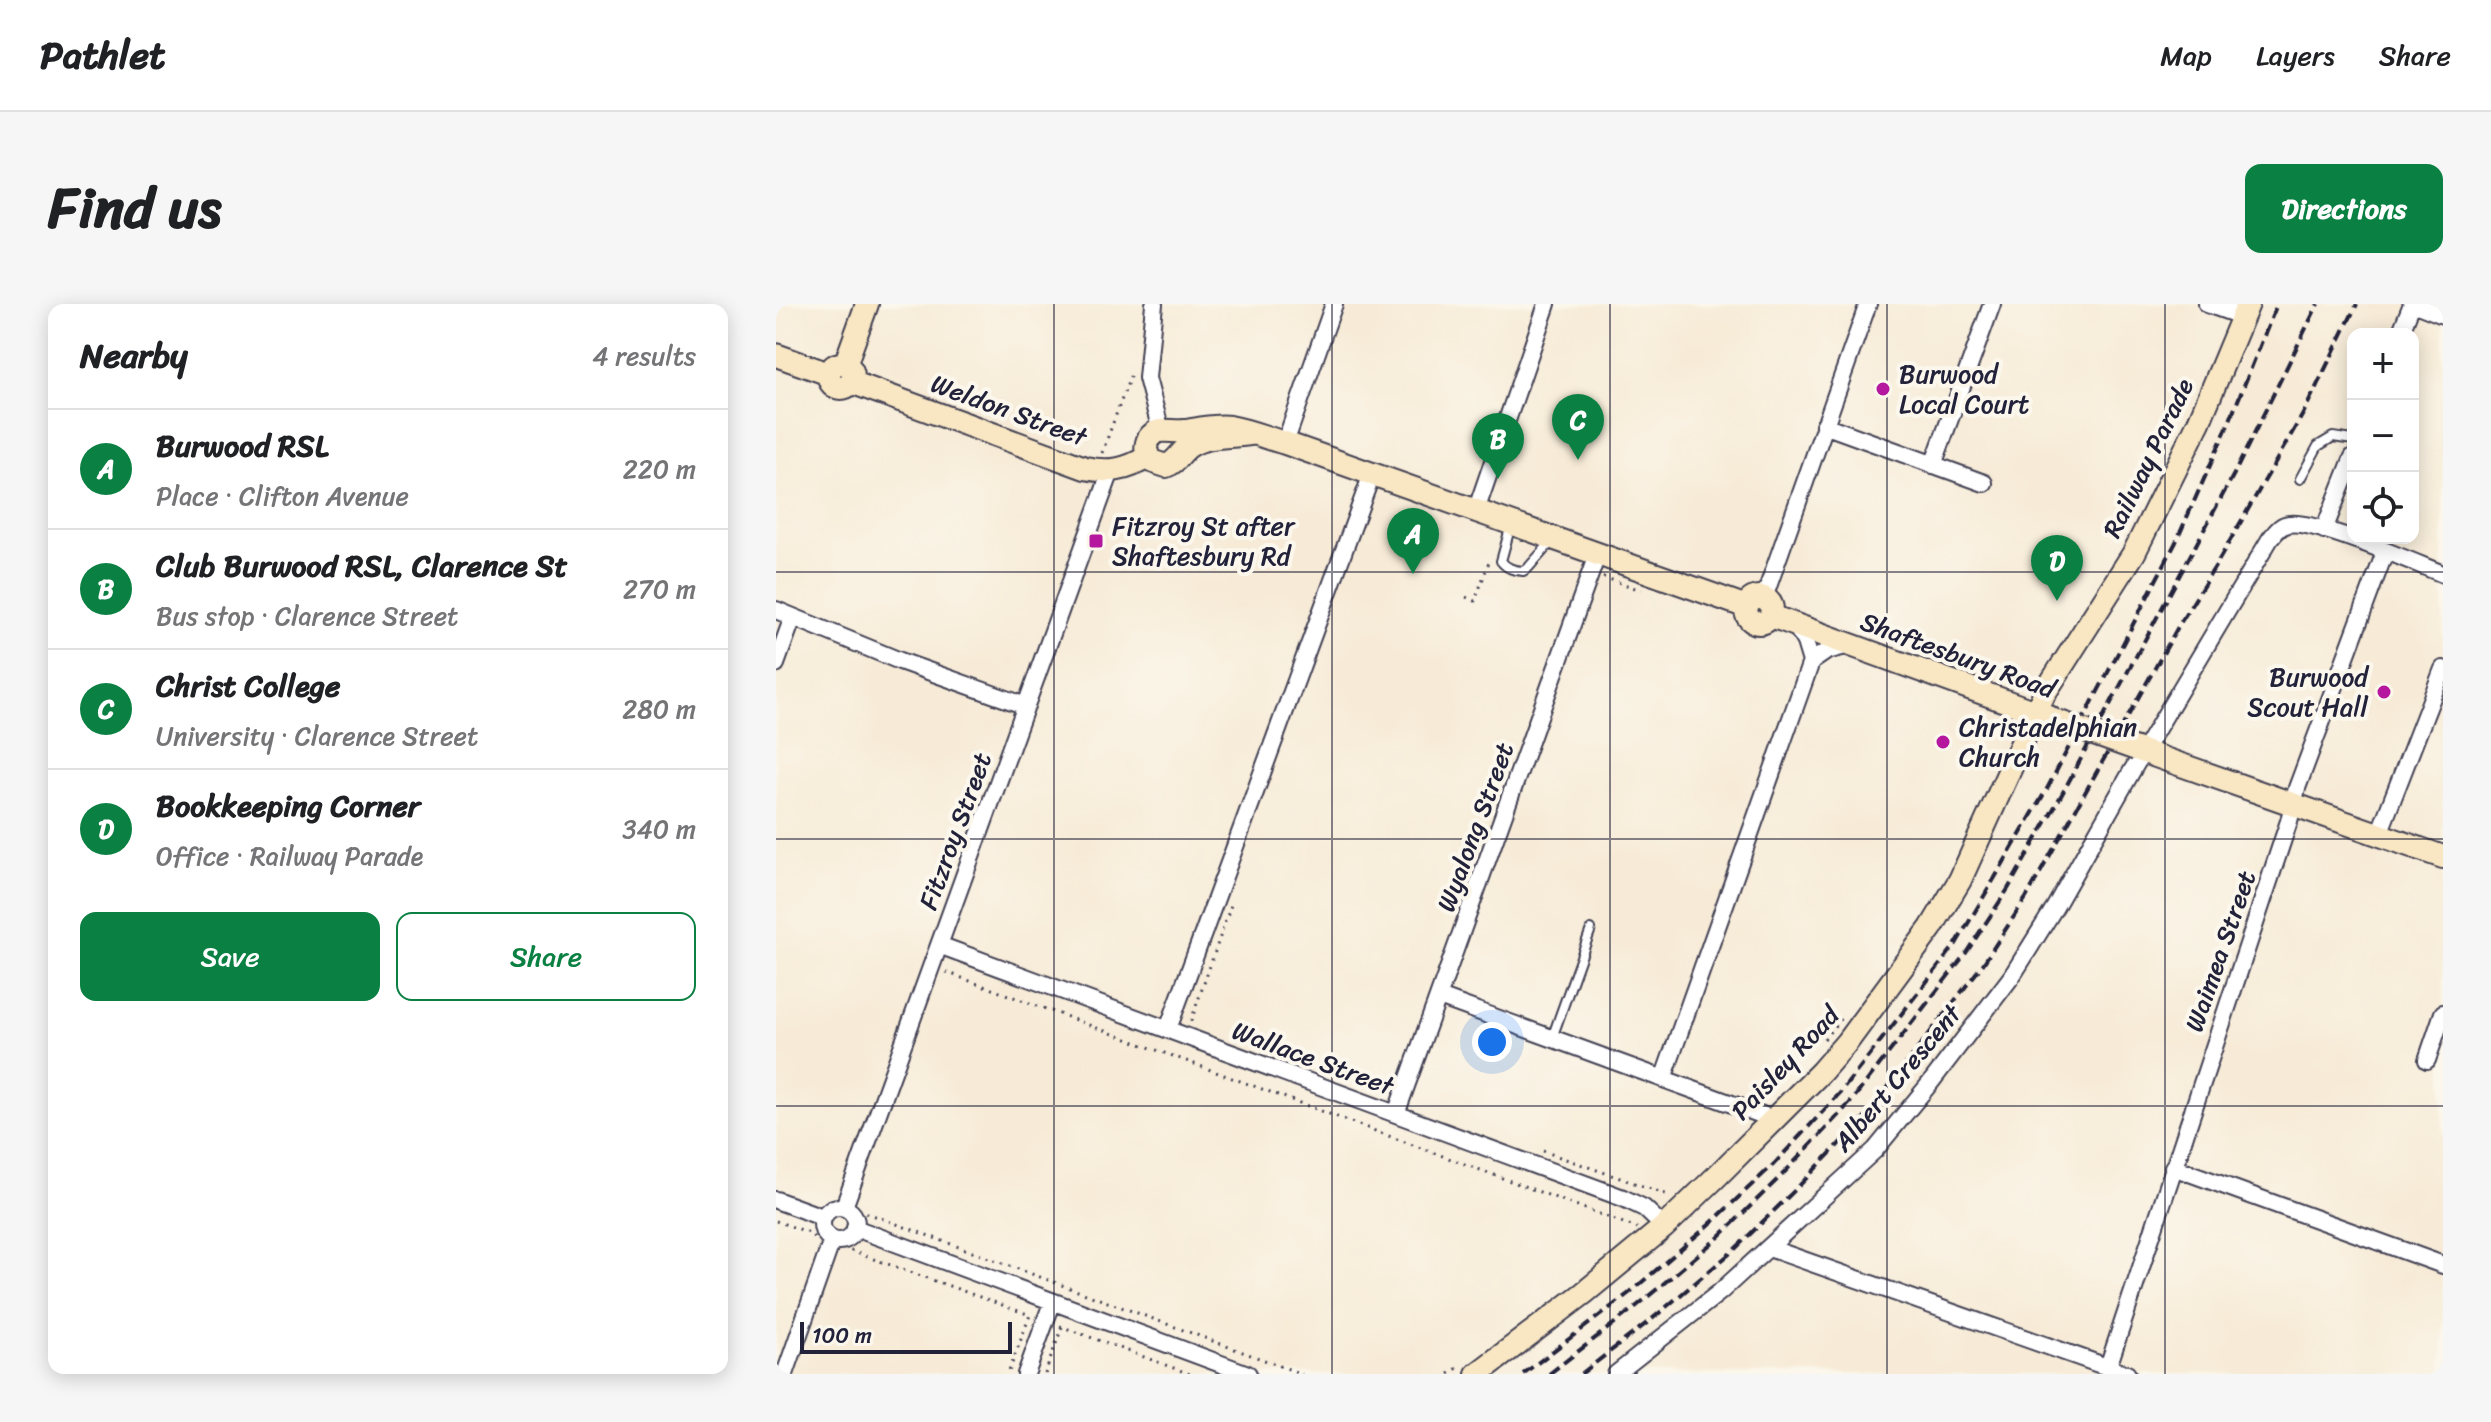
<!DOCTYPE html>
<meta charset="utf-8">
<style>
body{margin:0;font-family:Sriracha,sans-serif;background:#f6f6f6;color:#202124}
.controls{position:absolute;right:24px;top:24px;display:grid;overflow:hidden;border-radius:16px;box-shadow:0 4px 20px #0003}
.controls button{width:72px;height:72px;display:grid;place-items:center;padding:0;border:0;border-bottom:2px solid #e0e0e0;background:#fff;color:#202124;font:40px sans-serif}
.scale{position:absolute;left:24px;bottom:20px;width:212px;box-sizing:border-box;padding-left:8px;border:4px solid #22223b;border-top:0;font-size:22px;line-height:28px;white-space:nowrap;color:#22223b;-webkit-text-stroke:6px #fbf7ec;paint-order:stroke}
.you{position:absolute;left:716px;top:738px;width:28px;height:28px;margin:-20px;border:6px solid #fff;border-radius:50%;background:#1a73e8;box-shadow:0 0 0 12px #1a73e833}
.badge{display:grid;place-items:center;width:52px;height:52px;border-radius:50%;background:#0b8043;color:#fff;font-size:26px;font-weight:700}
.pin{position:absolute;translate:-50% -66px;filter:drop-shadow(0 2px 4px #0008)}
.pin::after{content:'';position:absolute;top:42px;width:28px;height:24px;background:inherit;clip-path:polygon(0 0,100% 0,50% 100%)}
.list{margin:0;padding:0;list-style:none}
h2{display:flex;justify-content:space-between;align-items:center;height:104px;margin:0;padding:0 32px;font-size:34px}
h2 small{font-size:26px;font-weight:400;color:#757577}
.list li{display:grid;grid-template-columns:52px 1fr auto;gap:24px;align-items:center;box-sizing:border-box;height:120px;padding:0 32px;border-top:2px solid #e0e0e0}
.list b{display:block;font-size:30px;white-space:nowrap}
.list p{margin:0;font-size:26px;white-space:nowrap;color:#757577}
.list em{font-size:26px;font-style:normal;color:#757577}
.actions{display:flex;gap:16px;padding:24px 32px}
.actions a{flex:1;padding:18px 0;border:2px solid #0b8043;border-radius:16px;text-align:center;font-size:28px;color:#0b8043}
.actions .main{background:#0b8043;color:#fff}
.icon{flex:none;width:44px;height:44px;fill:none;stroke:currentColor;stroke-width:2;stroke-linecap:round;stroke-linejoin:round}
.map{position:relative;flex:none;width:1667px;height:1070px;overflow:hidden;border-radius:16px}
header{display:flex;align-items:center;gap:48px;box-sizing:border-box;height:112px;padding:0 40px;background:#fff;border-bottom:2px solid #e0e0e0}
header strong{font-size:38px}
nav{display:flex;gap:44px;margin-inline-start:auto;font-size:28px}
.intro{display:flex;align-items:center;justify-content:space-between;box-sizing:border-box;height:192px;padding:0 48px}
h1{margin:0;font-size:56px}
.button{padding:20px 36px;border-radius:16px;background:#0b8043;color:#fff;font-size:28px;font-weight:700}
main{display:flex;gap:48px;padding:0 48px}
aside{flex:1;background:#fff;border-radius:16px;box-shadow:0 4px 20px #0003}
.map>svg:first-child{display:block}
.lines{fill:none;stroke-linecap:round;stroke-linejoin:round}
.lane-casing{stroke:#424052;stroke-width:12}
.street-casing{stroke:#424052;stroke-width:20}
.secondary-casing{stroke:#424052;stroke-width:26}
.path{stroke:#424052;stroke-width:3;stroke-dasharray:2 6;stroke-linecap:butt}
.lane{stroke:#fff;stroke-width:8}
.street{stroke:#fff;stroke-width:16}
.secondary{stroke:#f9e7c3;stroke-width:22}
.rail{stroke:#22223b;stroke-width:4;stroke-dasharray:12 6;stroke-linecap:butt}
.secondary-bridge-casing{stroke:#424052;stroke-width:26;stroke-linecap:butt}
.secondary-bridge{stroke:#f9e7c3;stroke-width:22}
.grid{fill:none;stroke:#22223b;stroke-width:2;stroke-opacity:0.55}
.poi-dot{fill:#b5179e;stroke:#fbf7ec;stroke-width:3}
.labels{text-anchor:middle;stroke-width:8;stroke-linejoin:round;paint-order:stroke}
.poi-label{font-size:26px;fill:#22223b;stroke:#fbf7ec;text-anchor:start}
.street-label{font-size:26px;fill:#22223b;stroke:#fbf7ec}
</style>
<header>
<strong>Pathlet</strong>
<nav><a>Map</a><a>Layers</a><a>Share</a></nav>
</header>
<div class="intro"><h1>Find us</h1><a class="button">Directions</a></div>
<main>
<aside>
<h2>Nearby<small>4 results</small></h2>
<ul class="list">
<li><span class="badge">A</span><div><b>Burwood RSL</b><p>Place · Clifton Avenue</p></div><em>220 m</em></li>
<li><span class="badge">B</span><div><b>Club Burwood RSL, Clarence St</b><p>Bus stop · Clarence Street</p></div><em>270 m</em></li>
<li><span class="badge">C</span><div><b>Christ College</b><p>University · Clarence Street</p></div><em>280 m</em></li>
<li><span class="badge">D</span><div><b>Bookkeeping Corner</b><p>Office · Railway Parade</p></div><em>340 m</em></li>
</ul>
<div class="actions"><a class="main">Save</a><a>Share</a></div>
</aside>
<div class="map">
<svg width="1667" height="1070" viewBox="0 0 1667 1070">
<rect width="100%" height="100%" fill="#fbf7ec"/>
<filter id="ink" filterUnits="userSpaceOnUse"><feTurbulence type="fractalNoise" baseFrequency=".0125" numOctaves="2"/><feDisplacementMap in="SourceGraphic" scale="16" xChannelSelector="R" yChannelSelector="G"/><feConvolveMatrix kernelMatrix="1 2 1 2 8 2 1 2 1" color-interpolation-filters="sRGB"/></filter>
<filter id="wash" filterUnits="userSpaceOnUse"><feTurbulence type="fractalNoise" baseFrequency=".006" numOctaves="4" result="noise"/><feDisplacementMap in="SourceGraphic" scale="32" xChannelSelector="R" yChannelSelector="G"/><feGaussianBlur stdDeviation="1.8" result="paint"/><feColorMatrix in="noise" values="0 0 0 0 0 0 0 0 0 0 0 0 0 0 0 0 0 1.4 0 .05"/><feComposite in="paint" operator="in"/></filter>
<g filter="url(#wash)">
<rect width="100%" height="100%" fill="#f7ebd7"/>
</g>
<g filter="url(#ink)">
<g class="lines">
<g class="lane-casing">
<path id="lane" d="M1524,175l18,-33 15,-9 20,3
M735,221l-10,36c6,8 13,9 22,10l5,-3 25,-28
M776,734l39,-109"/>
</g>
<g class="street-casing">
<path id="street" d="M378,0l-7,74 14,53
M1431,0l37,13
M1639,0l28,11
M1624,30l12,-30
M1048,121l160,58
M509,139l49,-139
M1157,161l59,-161
M700,207l71,-207
M1548,226l29,-73
M988,294l104,-294
M0,306l124,51 126,45
M1035,358l16,-11 22,-6
M0,360l17,-47
M1603,530l64,-165
M163,641l684,253 21,10 20,19
M663,693l334,122
M392,725l204,-555
M1651,756l16,-47
M887,775l148,-417 -6,-20 -9,-16
M620,810l201,-559
M1397,863l270,98
M0,896l46,17
M46 920a17 17 0 1 1 34 0a17 17 0 1 1-34 0Z
M68,903l267,-736
M79,924l393,146
M993,944l358,126
M1332,1063l181,-546 8,-33 88,-236
M9,1070l47,-134
M250,1070l26,-71
M840,1070l104,-82 155,-142 56,-68 81,-106 43,-69 78,-138 137,-230c6,-7 10,-14 19,-15 24,-5 126,39 154,50"/>
</g>
<g class="secondary-casing">
<path id="secondary" d="M0,51l53,19
M53 72a12 12 0 1 1 24 0a12 12 0 1 1-24 0Z
M69,61l22,-61
M75,78l234,86c24,5 42,2 62,-11
M475,130c-19,3 -44,1 -60,11 -11,6 -13,17 -25,21l-15,-5c-8,-10 -6,-27 9,-30 7,-1 17,1 25,0 15,-2 30,-6 45,-4 18,3 37,11 55,16l462,164
M970 306a13 13 0 1 1 26 0a13 13 0 1 1-26 0Z
M995,312l278,101
M1360,445l307,108
M701,1070l107,-81 80,-66 54,-52 103,-103 26,-30 84,-114 29,-48 84,-186 90,-141 65,-131 49,-118"/>
</g>
<path class="path" d="M326,149l29,-79
M827,273l38,13
M690,293l9,4 15,-42
M967,321l19,7
M170,668l691,256
M415,717l40,-116
M1048,735l20,-25
M767,847l128,45
M83,906l443,164
M0,917l34,12 6,7
M67,944l187,67 -22,59
M284,1022l130,48
M269,1070l17,-47
M673,1070l13,-9"/>
<use href="#lane" class="lane"/>
<use href="#street" class="street"/>
<use href="#secondary" class="secondary"/>
<path class="rail" d="M747,1070l105,-80 81,-69 65,-61 66,-71 116,-149 92,-157 128,-245 52,-117 49,-121
M773,1070l89,-69 81,-68 64,-63 67,-71 116,-150 42,-64 54,-95 172,-320 84,-170
M805,1070l71,-55 81,-68 64,-63 69,-72 117,-152 43,-66 153,-273 37,-60 87,-151 54,-110"/>
<g class="secondary-bridge-casing">
<path id="secondary-bridge" d="M1281,417l79,28"/>
</g>
<use href="#secondary-bridge" class="secondary-bridge"/>
</g>
</g>
<path class="grid" d="M278,0v1070M556,0v1070M834,0v1070M1111,0v1070M1389,0v1070M0,268h1667M0,535h1667M0,802h1667"/>
<g class="poi-dot">
<circle cx="1107" cy="85" r="8"/>
<rect x="312" y="229" width="16" height="16" rx="4"/>
<circle cx="1608" cy="388" r="8"/>
<circle cx="1167" cy="438" r="8"/>
</g>
<g class="labels">
<g class="poi-label">
<text x="1123" y="79">Burwood<tspan x="1123" dy="30">Local Court</tspan></text>
<text x="336" y="231">Fitzroy St after<tspan x="336" dy="30">Shaftesbury Rd</tspan></text>
<text x="1592" y="382" text-anchor="end">Burwood<tspan x="1592" dy="30">Scout Hall</tspan></text>
<text x="1183" y="432">Christadelphian<tspan x="1183" dy="30">Church</tspan></text>
</g>
<g class="street-label">
<text transform="translate(233 106) rotate(20)" y="9">Weldon Street</text>
<text transform="translate(1372 154) rotate(-64)" y="9">Railway Parade</text>
<text transform="translate(1182 351) rotate(20)" y="9">Shaftesbury Road</text>
<text transform="translate(699 523) rotate(-70)" y="9">Wyalong Street</text>
<text transform="translate(179 527) rotate(-70)" y="9">Fitzroy Street</text>
<text transform="translate(1444 647) rotate(-71)" y="9">Waimea Street</text>
<text transform="translate(537 754) rotate(20)" y="9">Wallace Street</text>
<text transform="translate(1009 759) rotate(-47)" y="9">Paisley Road</text>
<text transform="translate(1121 774) rotate(-50)" y="9">Albert Crescent</text>
</g>
</g>
</svg>
<div class="controls">
<button>+</button>
<button>−</button>
<button><svg class="icon" aria-label="locate" viewBox="0 0 24 24"><circle cx="12" cy="12" r="6"/><path d="M12 2v4M12 18v4M2 12h4M18 12h4"/></svg></button>
</div>
<div class="scale">100 m</div>
<div class="you"></div>
<div class="pin badge" style="left:637px;top:270px">A</div>
<div class="pin badge" style="left:722px;top:175px">B</div>
<div class="pin badge" style="left:802px;top:156px">C</div>
<div class="pin badge" style="left:1281px;top:297px">D</div>
</div>
</main>
